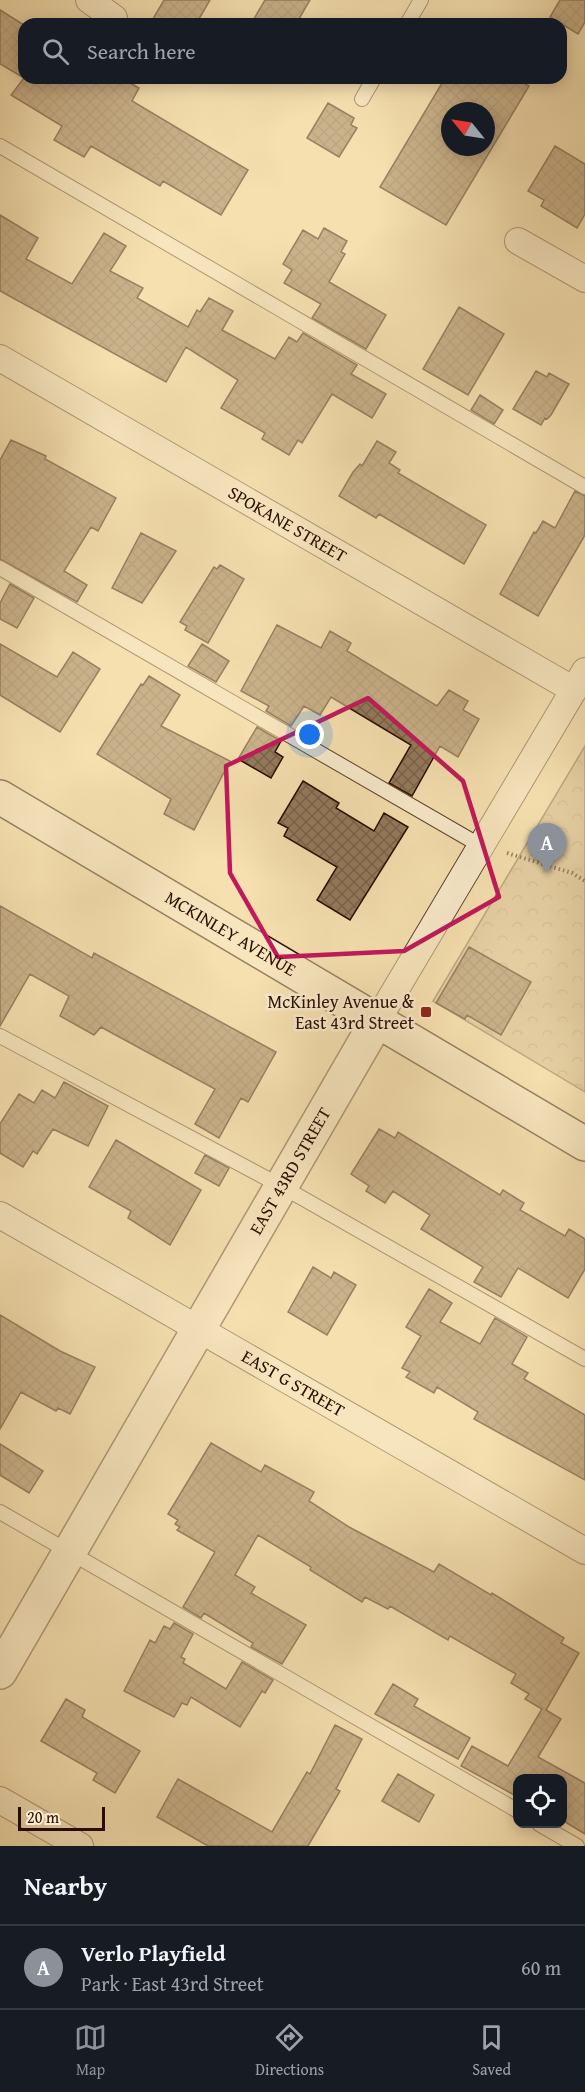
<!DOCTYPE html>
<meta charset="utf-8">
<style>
body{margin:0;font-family:"Gentium Book Plus",serif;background:#242831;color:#f1f3f6}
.controls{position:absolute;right:18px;bottom:18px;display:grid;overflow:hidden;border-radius:12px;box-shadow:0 3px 15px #0003}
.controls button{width:54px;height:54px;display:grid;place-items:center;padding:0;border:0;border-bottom:2px solid #363941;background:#171b24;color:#f1f3f6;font:30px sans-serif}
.compass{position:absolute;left:441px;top:102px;width:54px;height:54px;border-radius:50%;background:#171b24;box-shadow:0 3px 15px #0003;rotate:300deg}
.scale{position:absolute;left:18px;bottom:15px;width:87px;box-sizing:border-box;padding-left:6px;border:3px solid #2a0c01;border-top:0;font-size:16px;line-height:21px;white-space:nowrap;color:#2a0c01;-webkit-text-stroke:4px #f9ebcc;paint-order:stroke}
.you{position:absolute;left:310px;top:735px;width:21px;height:21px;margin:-15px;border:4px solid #fff;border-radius:50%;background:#1a73e8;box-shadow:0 0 0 9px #1a73e833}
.badge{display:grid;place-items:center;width:39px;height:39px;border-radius:50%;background:#8c9099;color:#fff;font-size:20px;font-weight:700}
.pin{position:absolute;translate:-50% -50px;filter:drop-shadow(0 2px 3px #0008)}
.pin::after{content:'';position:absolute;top:32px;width:21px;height:18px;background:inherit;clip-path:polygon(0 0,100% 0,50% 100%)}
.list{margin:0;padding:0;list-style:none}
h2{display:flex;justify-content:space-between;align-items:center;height:78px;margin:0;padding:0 24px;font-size:26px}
h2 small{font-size:20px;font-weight:400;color:#9ea1a6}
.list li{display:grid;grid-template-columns:39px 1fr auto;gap:18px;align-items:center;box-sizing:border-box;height:84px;padding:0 24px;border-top:2px solid #363941}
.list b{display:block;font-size:22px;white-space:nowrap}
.list p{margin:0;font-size:20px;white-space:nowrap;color:#9ea1a6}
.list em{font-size:20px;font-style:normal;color:#9ea1a6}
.icon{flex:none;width:33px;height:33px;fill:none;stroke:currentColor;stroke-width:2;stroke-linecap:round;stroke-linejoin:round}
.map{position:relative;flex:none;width:585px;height:1846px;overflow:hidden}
.search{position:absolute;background:#171b24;box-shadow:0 3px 15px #0003;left:18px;right:18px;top:18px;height:66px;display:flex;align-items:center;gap:15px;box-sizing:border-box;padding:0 21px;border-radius:18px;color:#9ea1a6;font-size:22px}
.sheet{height:162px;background:#171b24}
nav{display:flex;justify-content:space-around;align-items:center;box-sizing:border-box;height:84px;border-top:2px solid #363941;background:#171b24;font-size:16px;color:#9ea1a6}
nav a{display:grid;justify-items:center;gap:3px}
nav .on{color:#8c9099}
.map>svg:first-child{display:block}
.park{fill:url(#park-crowns);stroke:#7e644a;stroke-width:1.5}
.building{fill:url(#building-cross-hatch);stroke:#2a0c01;stroke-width:1.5;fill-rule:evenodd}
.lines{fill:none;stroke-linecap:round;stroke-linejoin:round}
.service-casing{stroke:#5d412d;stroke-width:16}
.minor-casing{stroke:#5d412d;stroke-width:28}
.tertiary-casing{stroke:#5d412d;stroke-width:36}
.secondary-casing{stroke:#2a0c01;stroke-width:36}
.path{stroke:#2a0c01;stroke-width:4;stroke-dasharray:1.5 3;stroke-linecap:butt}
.service{stroke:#f9ebcc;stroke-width:14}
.minor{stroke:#f9ebcc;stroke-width:26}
.tertiary{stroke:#f9ebcc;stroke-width:33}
.secondary{stroke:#f9ebcc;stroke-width:33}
.marked{fill:none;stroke:#c2185b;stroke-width:4.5;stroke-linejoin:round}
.poi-dot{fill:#8f2418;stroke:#f9ebcc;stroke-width:2}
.labels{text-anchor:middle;stroke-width:5;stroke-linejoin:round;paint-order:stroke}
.street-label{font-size:18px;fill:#2a0c01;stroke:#f9ebcc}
.poi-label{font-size:18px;fill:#2a0c01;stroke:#f9ebcc;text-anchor:end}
</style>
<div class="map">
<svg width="585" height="1846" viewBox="0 0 585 1846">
<defs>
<pattern id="park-crowns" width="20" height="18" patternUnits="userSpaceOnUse" patternTransform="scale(1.5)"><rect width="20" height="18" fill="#d3bc92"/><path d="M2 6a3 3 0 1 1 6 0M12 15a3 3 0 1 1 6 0" fill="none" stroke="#b5a07c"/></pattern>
<pattern id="building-cross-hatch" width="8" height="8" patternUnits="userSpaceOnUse" patternTransform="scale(1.5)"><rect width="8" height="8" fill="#947a5c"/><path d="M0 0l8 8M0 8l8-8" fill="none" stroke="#79624a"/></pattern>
</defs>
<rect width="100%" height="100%" fill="#f6e0b0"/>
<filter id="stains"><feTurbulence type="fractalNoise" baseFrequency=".00333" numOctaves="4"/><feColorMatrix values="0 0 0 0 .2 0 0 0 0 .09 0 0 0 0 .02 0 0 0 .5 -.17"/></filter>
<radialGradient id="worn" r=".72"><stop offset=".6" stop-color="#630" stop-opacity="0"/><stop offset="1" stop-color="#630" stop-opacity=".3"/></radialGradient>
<path class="park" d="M585,746v346l-152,-91z"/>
<path class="building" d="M164,0h46l-14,24h-46z
M265,0h45l-14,24h-45z
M560,0h25v22l-7,12 -28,-17z
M0,10l24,15v53h98l17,10 -7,13 116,69 -27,45 -58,-34 -3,5 -69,-40 -7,11 -30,-17 8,-14 -51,-31 13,-17 -24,-14z
M445,78h69l15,8 -83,139 -66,-38zM450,111h36v36h-36z
M328,103l26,15 -3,7 6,3 -18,29 -32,-19z
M555,146l30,18v50l-8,14 -36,-22 3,-6 -16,-9z
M0,215l38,23 -12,21 46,25 32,-51 22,13 -16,25 33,17 -6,10 51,29 9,-17 3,2 9,-14 24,13 -11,19 53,29 14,-22 8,5 6,-9 54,32 -6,9 35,20 -14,24 -40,-24 -30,49 -4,-3 -9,15 -27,-16 3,-6 -44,-25 17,-28 -52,-33 -20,35 -166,-91z
M324,228l23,13 -6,11 4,2 -16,28 57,33 -20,34 -54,-31 9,-14 -37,-21 8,-13 -9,-6 20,-34 15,9z
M459,307l45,27 -36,61 -45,-26z
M536,371l11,6 2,-4 20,11 -18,31 -4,4 -2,-1 -4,7 -28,-16z
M480,395l23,15 -9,14 -23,-14z
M11,440l35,16 -1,3 71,39 -18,33 -7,-4 -27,44 23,14 -10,17 -77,-43v-99z
M377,441l19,11 -7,11 11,7 -2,3 88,52 -22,39 -85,-50 -3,4 -37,-22 14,-24 7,-8 2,2z
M575,491l10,5v39l-47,81 -38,-22 34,-62 2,1 7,-12 12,7z
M141,533l35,18 -34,52 -30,-15z
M220,565l24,14 -36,64 -23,-13 2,-4 -7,-4 34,-55 3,2z
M10,584l24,14 -17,30 -17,-9v-16z
M277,625l44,23 9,-17 21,12 -4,8 90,55 12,-16 19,11 -5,9 16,9 -21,38 -18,-11 -28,50 -23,-13 22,-38 -80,-48 -11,18 -16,-9 -13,20 -25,-15 3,-5 -28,-15z
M0,644l57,33 16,-25 27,17 -40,63 -60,-37z
M202,644l27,17 -13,21 -28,-16z
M149,676l31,19 -19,31 69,35 -36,69 -30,-16 7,-15 -74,-45 44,-70 2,1z
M257,727l24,14 -6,11 8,5 -12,21 -33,-19z
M303,781l36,22 -3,5 38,23 10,-18 24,14 -58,93 -33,-20 20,-33 -53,-31 4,-8 -10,-5z
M0,906l92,52 2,-5 182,99 -28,50 -7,-4 -22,40 -24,-14 20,-35 -114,-62 -7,8 -34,-19 9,-20 -39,-22 -30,52z
M469,947l62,35 -30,53 -34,-20 -2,4 -29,-16z
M64,1082l44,24 -20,40 -35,-17 -16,25 -4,-3 -10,16 -23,-14v-29l19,-30 15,9 8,-13 13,8z
M379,1129l16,9 3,-6 102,63 3,-5 21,13 -4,7 45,26 4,-7 16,10v30l-17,29 -50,-30 -17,29 -27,-15 9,-15 -62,-38 9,-14 -37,-24 -8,12 -19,-12 3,-5 -18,-12z
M116,1140l85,50 -31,55 -42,-27 3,-7 -42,-24z
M205,1155l24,13 -10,18 -24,-13z
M313,1267l18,11 3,-6 22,13 -29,50 -39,-23z
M429,1289l23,14 -12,19 40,22 15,-26 32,19 -15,27 16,9 -4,6 61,36v65l-111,-61 4,-7 -41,-25 -3,6 -28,-16 4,-5 -8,-4 19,-32 -15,-9z
M0,1315l60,36 35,16 -25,47 -12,-6 -2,3 -35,-19 -21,37z
M211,1443l50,29 4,-7 49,27 -5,9 40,26 85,45 5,-8 52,31 1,-2 72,45 -3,5 18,10 -33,57 15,9 -23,38 47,26v51l-23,-14v-41h-44v18l-57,-31 11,-20 36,20 34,-57 -17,-10 4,-5 -18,-11 5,-9 -66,-38 -2,4 -58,-34 -2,3 -23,-12 -3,5 -52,-32 1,-3 -53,-32 -23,40 20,12 -4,6 55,32 -24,39 -31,-17 2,-4 -49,-30 -3,5 -18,-11 32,-55 -38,-22 3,-3 -5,-3 3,-4 -10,-6z
M0,1444l43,27 -14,22 -29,-18z
M174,1623l19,11 -12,23 4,2 -2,4 43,26 16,-27 31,18 -8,13 -3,-2 -22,36 -49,-30 -4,8 -5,-2 -8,14 -50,-26 26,-51 5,3 9,-17 6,3z
M393,1684l25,15 -4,7 56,32 -12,21 -83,-45z
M66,1699l19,11 -3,7 58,34 -25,42 -22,-13 4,-7 -56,-32z
M335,1725l27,14 -26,50 4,2 -32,55h-100l-51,-29 21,-38 94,53 35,-60 3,2z
M398,1774l36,21 -15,27 -37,-21z"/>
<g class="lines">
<g class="service-casing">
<path id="service" d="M407,24l14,-24
M362,99l12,-21
M0,146l585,341
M0,568l481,278
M0,1036l281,150 304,173
M0,1512l518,299
M539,1824l38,22"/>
</g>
<g class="minor-casing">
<g id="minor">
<path d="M89,0l25,18"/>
<path d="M518,241l67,38"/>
<path id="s1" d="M0,358l574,332"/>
<path d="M377,1021l208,-350"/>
<path id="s2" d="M0,1215l585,336"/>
<path d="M0,1800l80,46"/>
</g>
</g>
<g class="tertiary-casing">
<g id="tertiary">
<path id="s3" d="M0,1672l377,-651"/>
</g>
</g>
<g class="secondary-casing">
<g id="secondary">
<path id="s4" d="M0,797l585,347"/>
</g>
</g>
<path class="path" d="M507,853l65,20 13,8"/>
<use href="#service" class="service"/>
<use href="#minor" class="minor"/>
<use href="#tertiary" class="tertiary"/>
<use href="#secondary" class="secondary"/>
</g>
<path d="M0 0H585V1846H0ZM368,698l95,83 36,116 -95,54 -126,6 -48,-84 -4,-107z" fill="#f6e0b0" fill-opacity=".55" fill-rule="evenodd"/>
<path class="marked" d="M368,698l95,83 36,116 -95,54 -126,6 -48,-84 -4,-107z"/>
<rect class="poi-dot" x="420" y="1006" width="12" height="12" rx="3"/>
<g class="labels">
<g class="street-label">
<text dy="6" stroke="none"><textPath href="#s1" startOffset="332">SPOKANE STREET</textPath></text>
<text dy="6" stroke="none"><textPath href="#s4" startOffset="268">MCKINLEY AVENUE</textPath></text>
<text dy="6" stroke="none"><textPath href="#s3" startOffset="579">EAST 43RD STREET</textPath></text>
<text dy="6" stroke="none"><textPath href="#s2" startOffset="338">EAST G STREET</textPath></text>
</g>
<g class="poi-label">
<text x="414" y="1008">McKinley Avenue &amp;<tspan x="414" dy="21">East 43rd Street</tspan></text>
</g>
</g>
<rect width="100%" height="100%" filter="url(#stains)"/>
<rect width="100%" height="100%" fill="url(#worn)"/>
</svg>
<div class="controls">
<button><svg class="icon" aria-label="locate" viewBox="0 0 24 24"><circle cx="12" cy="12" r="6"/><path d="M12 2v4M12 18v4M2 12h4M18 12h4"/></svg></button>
</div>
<svg class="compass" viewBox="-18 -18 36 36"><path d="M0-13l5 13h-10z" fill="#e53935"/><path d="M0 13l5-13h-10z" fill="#9ea1a6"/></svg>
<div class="scale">20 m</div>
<div class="you"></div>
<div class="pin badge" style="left:547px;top:873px">A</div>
<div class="search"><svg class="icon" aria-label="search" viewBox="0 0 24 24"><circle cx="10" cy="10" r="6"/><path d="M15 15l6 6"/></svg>Search here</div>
</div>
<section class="sheet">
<h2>Nearby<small></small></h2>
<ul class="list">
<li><span class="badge">A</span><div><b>Verlo Playfield</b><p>Park · East 43rd Street</p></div><em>60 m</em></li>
</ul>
</section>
<nav>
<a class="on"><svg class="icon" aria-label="map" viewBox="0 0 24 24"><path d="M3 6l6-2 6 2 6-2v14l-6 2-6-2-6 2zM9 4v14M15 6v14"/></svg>Map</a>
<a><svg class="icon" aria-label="directions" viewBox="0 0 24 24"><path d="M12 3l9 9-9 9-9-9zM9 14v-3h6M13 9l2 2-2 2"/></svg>Directions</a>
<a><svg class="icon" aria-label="saved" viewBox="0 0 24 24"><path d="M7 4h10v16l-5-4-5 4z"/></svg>Saved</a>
</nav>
